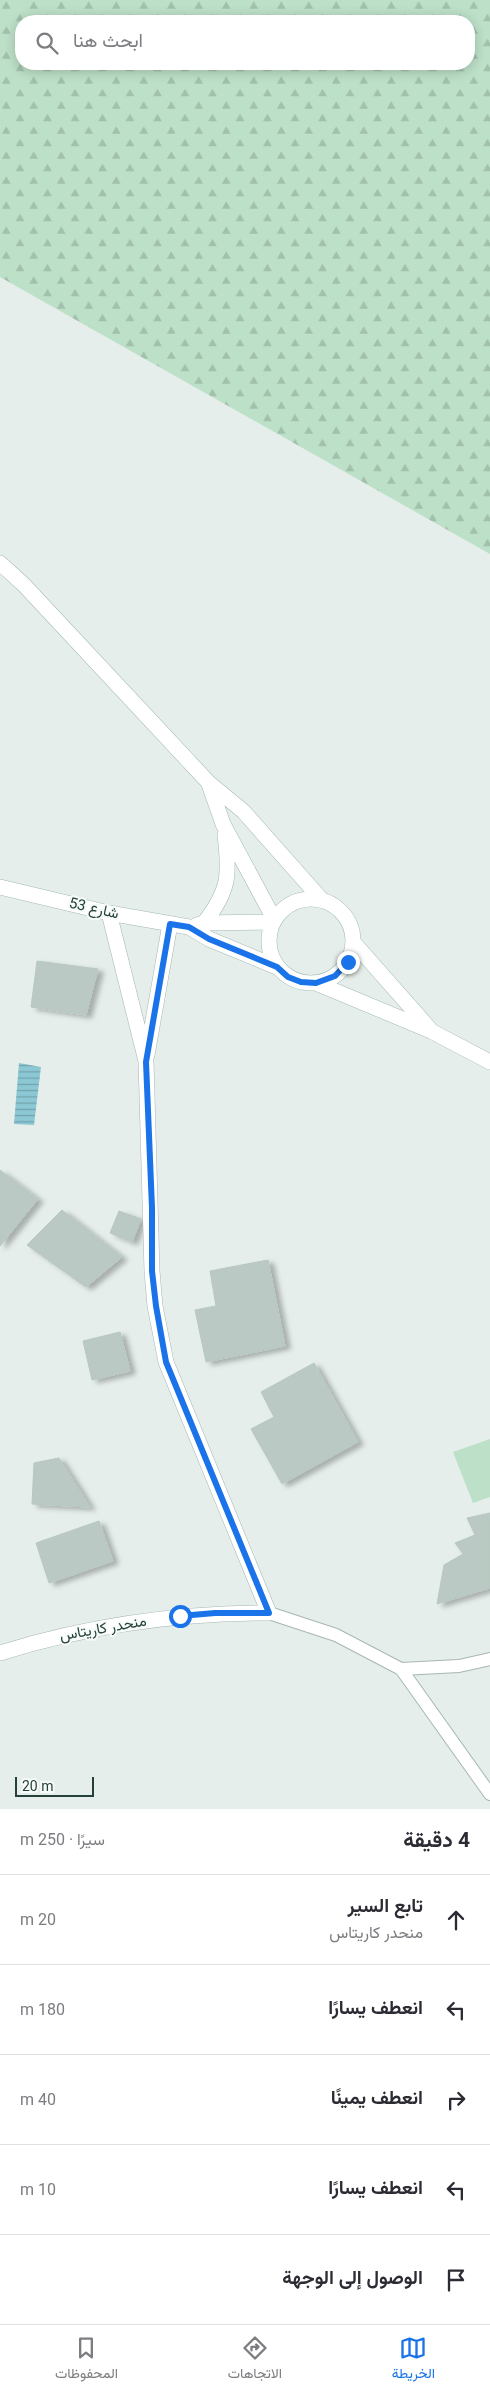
<!DOCTYPE html>
<html lang="ar">
<meta charset="utf-8">
<style>
body{margin:0;font-family:Roboto,Vazirmatn,sans-serif;background:#f7f7f7;color:#2b2b33;direction:rtl}
.scale{position:absolute;left:15px;bottom:12px;width:79px;box-sizing:border-box;padding-left:5px;border:2px solid #23413a;border-top:0;font-size:14px;line-height:18px;white-space:nowrap;color:#23413a;-webkit-text-stroke:4px #f6faf8;paint-order:stroke}
.stop{position:absolute;width:15px;height:15px;margin:-11px;border:4px solid #1a73e8;border-radius:50%;background:#fff}
.stop.end{background:#1a73e8;border-color:#fff;box-shadow:0 1px 5px #0008}
.list{margin:0;padding:0;list-style:none}
h2{display:flex;justify-content:space-between;align-items:center;height:65px;margin:0;padding:0 20px;font-size:21px}
h2 small{font-size:16px;font-weight:400;color:#7c7c81}
.list li{display:grid;grid-template-columns:32px 1fr auto;gap:15px;align-items:center;box-sizing:border-box;height:90px;padding:0 20px;border-top:1px solid #e1e1e2}
.list b{display:block;font-size:19px;white-space:nowrap}
.list p{margin:0;font-size:16px;white-space:nowrap;color:#7c7c81}
.list em{font-size:16px;font-style:normal;color:#7c7c81}
.icon{flex:none;width:28px;height:28px;fill:none;stroke:currentColor;stroke-width:2;stroke-linecap:round;stroke-linejoin:round}
.map{position:relative;flex:none;width:490px;height:1809px;overflow:hidden;direction:ltr}
.search{position:absolute;background:#fff;box-shadow:0 2px 12px #0003;left:15px;right:15px;top:15px;height:55px;display:flex;align-items:center;gap:12px;box-sizing:border-box;padding:0 18px;border-radius:20px;color:#7c7c81;font-size:19px}
.sheet{height:515px;background:#fff}
nav{display:flex;justify-content:space-around;align-items:center;box-sizing:border-box;height:70px;border-top:1px solid #e1e1e2;background:#fff;font-size:14px;color:#7c7c81}
nav a{display:grid;justify-items:center;gap:2px}
nav .on{color:#1a73e8}
.map>svg:first-child{display:block}
.forest{fill:url(#forest-firs);fill-rule:evenodd}
.green{fill:#bde0c8}
.water{fill:url(#water-rules)}
.building{fill:#bac9c3;stroke:#b7c8c1;filter:url(#shadow)}
.lines{fill:none;stroke-linecap:round;stroke-linejoin:round}
.lane-casing{stroke:#a7b7b2;stroke-width:14}
.street-casing{stroke:#a7b7b2;stroke-width:16}
.secondary-casing{stroke:#a3bab3;stroke-width:16}
.lane{stroke:#fff;stroke-width:12}
.street{stroke:#fff;stroke-width:15}
.secondary{stroke:#fff;stroke-width:15}
.route{stroke:#1a73e8;stroke-width:6}
.labels{text-anchor:middle;stroke-width:4;stroke-linejoin:round;paint-order:stroke}
.street-label{font-size:15px;fill:#23413a;stroke:#f6faf8}
</style>
<div class="map">
<svg width="490" height="1809" viewBox="0 0 490 1809">
<defs>
<pattern id="forest-firs" width="22" height="20" patternUnits="userSpaceOnUse" patternTransform="scale(1.25)"><rect width="22" height="20" fill="#bde0c8"/><path d="M5 1l3.5 6h-7zM16 11l3.5 6h-7z" fill="#a2c1ad"/></pattern>
<pattern id="water-rules" width="6" height="5" patternUnits="userSpaceOnUse" patternTransform="scale(1.25)"><rect width="6" height="5" fill="#8cc7d4"/><path d="M0 2.5h6" fill="none" stroke="#72a3ad"/></pattern>
<filter id="shadow"><feDropShadow dx="5.5" dy="3" stdDeviation="2.5" flood-color="#0004"/></filter>
</defs>
<rect width="100%" height="100%" fill="#e5eeea"/>
<path class="forest" d="M0,0h490v554l-490,-277zM21,21h448v43h-448z"/>
<path class="green" d="M490,1439v58l-17,6 -20,-51z"/>
<path class="water" d="M19,1063l22,4 -7,58 -20,-1z"/>
<path class="building" d="M37,961l61,8 -12,46 -55,-8z
M0,1170l38,29 -38,47z
M62,1210l60,47 -36,30 -59,-42z
M119,1211l22,8 -9,23 -22,-9z
M268,1260l17,86 -79,16 -11,-52 21,-4 -6,-35z
M120,1332l10,39 -38,9 -9,-39z
M314,1363l44,79 -76,42 -31,-55 23,-12 -13,-25z
M59,1458l31,49 -58,-3 2,-41z
M490,1513v75l-53,16 7,-39 19,-11 -8,-11 20,-8 -8,-17z
M99,1521l14,40 -64,22 -13,-40z"/>
<g class="lines">
<g class="lane-casing">
<path id="lane" d="M269,1613l67,22 65,34 89,125
M401,1669l58,-3 31,-7"/>
</g>
<g class="street-casing">
<path id="street" d="M147,1055l23,-131
M0,1653c87,-27 177,-40 269,-40l-103,-251 -11,-56 -3,-35 -6,-210 -37,-148"/>
</g>
<g class="secondary-casing">
<path id="secondary" d="M0,563l24,22 185,198 34,28 78,88
M209,784l14,40 51,95
M0,887l109,26 80,14 20,12 68,28
M269 941a42 42 0 1 1 84 0a42 42 0 1 1-84 0Z
M204,923c25,-32 26,-48 21,-88
M197,925l7,-2 68,-1
M354,943l75,85
M316,983l115,48 59,31"/>
</g>
<use href="#lane" class="lane"/>
<use href="#street" class="street"/>
<use href="#secondary" class="secondary"/>
</g>
<g class="lines">
<path class="route" d="M180,1616l35,-3h54l-103,-251 -10,-56 -4,-35v-63l-6,-146 24,-138 19,3 20,12 68,28 11,10 13,5 15,1 19,-7 13,-14"/>
</g>
<g class="labels">
<g class="street-label">
<text transform="translate(94 908) rotate(13)" y="5">شارع 53</text>
<text transform="translate(103 1628) rotate(-10)" y="5">منحدر كاريتاس</text>
</g>
</g>
</svg>
<div class="scale">20 m</div>
<div class="stop" style="left:180px;top:1616px"></div>
<div class="stop end" style="left:348px;top:962px"></div>
<div class="search"><svg class="icon" aria-label="search" viewBox="0 0 24 24"><circle cx="10" cy="10" r="6"/><path d="M15 15l6 6"/></svg>ابحث هنا</div>
</div>
<section class="sheet">
<h2>4 دقيقة<small>سيرًا · 250 m</small></h2>
<ul class="list">
<li><svg class="icon" aria-label="ahead" viewBox="0 0 24 24"><path d="M12 20V5M6 11l6-6 6 6"/></svg><div><b>تابع السير</b><p>منحدر كاريتاس</p></div><em>20 m</em></li>
<li><svg class="icon" aria-label="left" viewBox="0 0 24 24"><path d="M17 20v-9H6M10 6l-5 5 5 5"/></svg><div><b>انعطف يسارًا</b></div><em>180 m</em></li>
<li><svg class="icon" aria-label="right" viewBox="0 0 24 24"><path d="M7 20v-9h11M14 6l5 5-5 5"/></svg><div><b>انعطف يمينًا</b></div><em>40 m</em></li>
<li><svg class="icon" aria-label="left" viewBox="0 0 24 24"><path d="M17 20v-9H6M10 6l-5 5 5 5"/></svg><div><b>انعطف يسارًا</b></div><em>10 m</em></li>
<li><svg class="icon" aria-label="arrive" viewBox="0 0 24 24"><path d="M6 21V4h12l-3 4 3 4H6"/></svg><div><b>الوصول إلى الوجهة</b></div></li>
</ul>
</section>
<nav>
<a class="on"><svg class="icon" aria-label="map" viewBox="0 0 24 24"><path d="M3 6l6-2 6 2 6-2v14l-6 2-6-2-6 2zM9 4v14M15 6v14"/></svg>الخريطة</a>
<a><svg class="icon" aria-label="directions" viewBox="0 0 24 24"><path d="M12 3l9 9-9 9-9-9zM9 14v-3h6M13 9l2 2-2 2"/></svg>الاتجاهات</a>
<a><svg class="icon" aria-label="saved" viewBox="0 0 24 24"><path d="M7 4h10v16l-5-4-5 4z"/></svg>المحفوظات</a>
</nav>
